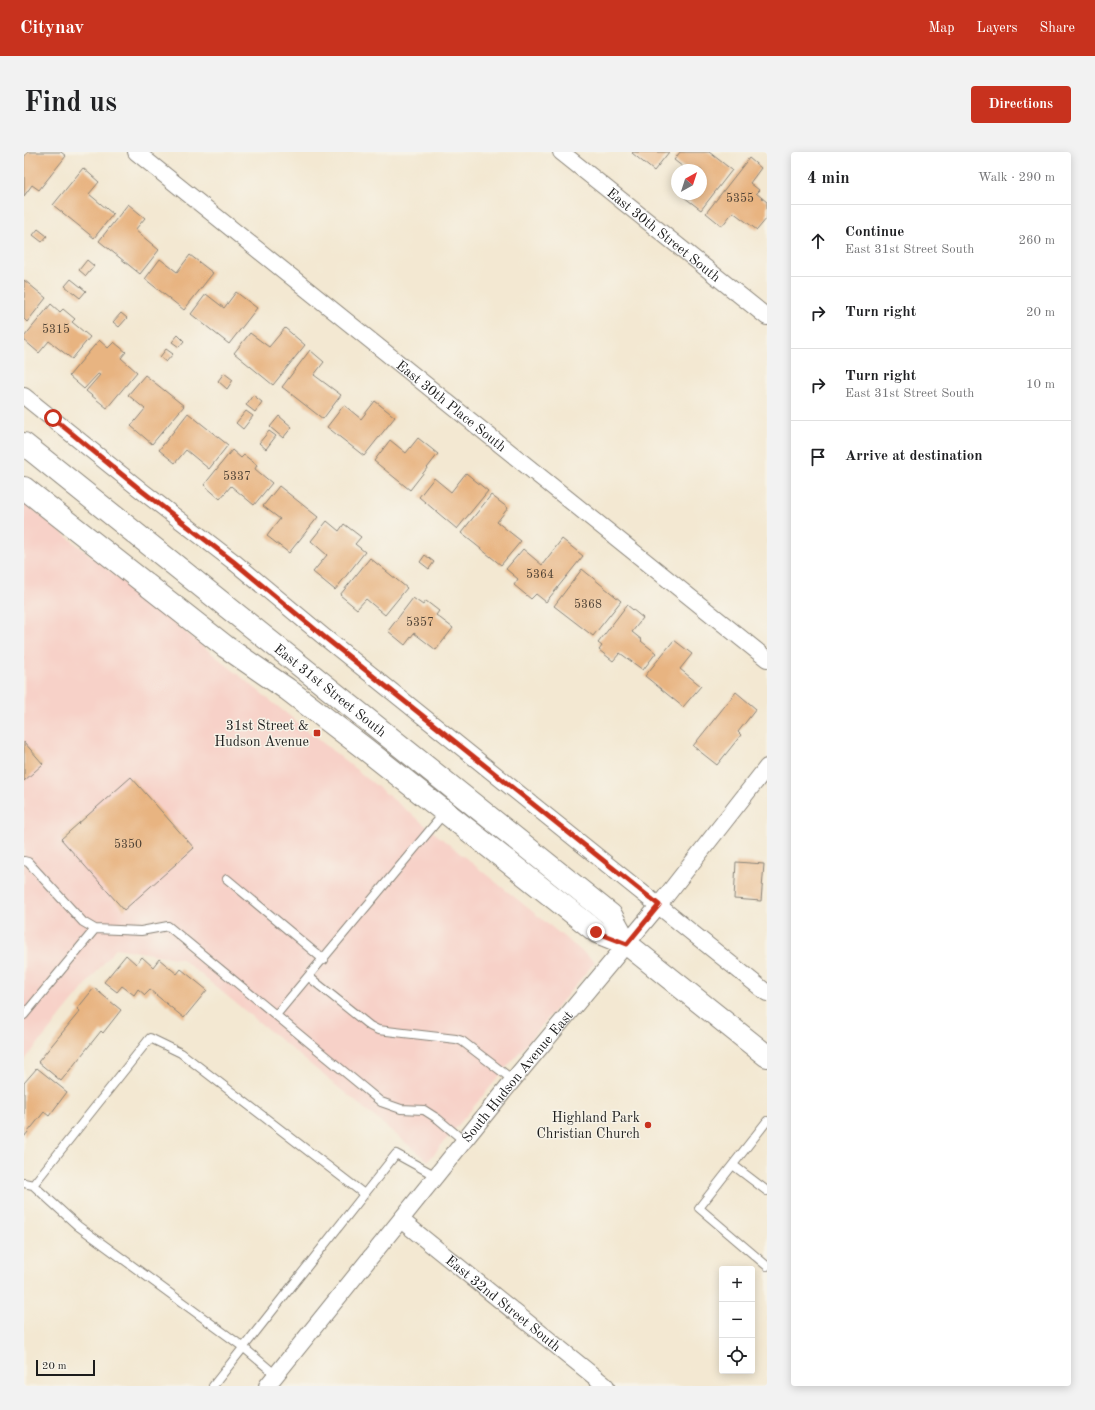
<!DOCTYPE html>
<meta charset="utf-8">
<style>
body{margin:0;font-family:"Old Standard TT",serif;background:#f2f2f2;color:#202124}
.controls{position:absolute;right:12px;bottom:12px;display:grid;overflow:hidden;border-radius:4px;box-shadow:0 2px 10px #0003}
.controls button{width:36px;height:36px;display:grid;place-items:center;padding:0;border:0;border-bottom:1px solid #e0e0e0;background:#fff;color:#202124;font:20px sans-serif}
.compass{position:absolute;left:647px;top:12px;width:36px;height:36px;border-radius:50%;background:#fff;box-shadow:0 2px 10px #0003;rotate:39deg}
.scale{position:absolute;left:12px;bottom:10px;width:59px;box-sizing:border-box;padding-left:4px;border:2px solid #1c1c1c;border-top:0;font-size:11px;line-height:14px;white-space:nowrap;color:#1c1c1c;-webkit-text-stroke:3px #f7f3e8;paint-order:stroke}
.stop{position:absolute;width:12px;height:12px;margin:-9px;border:3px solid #c8321e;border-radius:50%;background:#fff}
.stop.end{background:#c8321e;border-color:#fff;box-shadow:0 1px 4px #0008}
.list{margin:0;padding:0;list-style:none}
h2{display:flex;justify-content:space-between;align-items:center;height:52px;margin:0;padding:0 16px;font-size:17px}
h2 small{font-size:13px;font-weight:400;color:#757577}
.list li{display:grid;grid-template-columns:26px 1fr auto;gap:12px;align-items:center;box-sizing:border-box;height:72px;padding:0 16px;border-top:1px solid #e0e0e0}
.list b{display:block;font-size:15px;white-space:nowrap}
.list p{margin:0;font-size:13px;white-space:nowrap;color:#757577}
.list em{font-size:13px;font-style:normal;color:#757577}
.icon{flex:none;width:22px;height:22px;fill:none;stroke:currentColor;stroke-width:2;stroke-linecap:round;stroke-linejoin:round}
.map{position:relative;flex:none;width:743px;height:1234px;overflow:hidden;border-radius:4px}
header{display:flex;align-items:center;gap:24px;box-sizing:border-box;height:56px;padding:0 20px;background:#c8321e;color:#fff}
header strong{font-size:19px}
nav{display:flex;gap:22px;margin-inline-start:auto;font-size:14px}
.intro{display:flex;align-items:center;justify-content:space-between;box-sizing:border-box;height:96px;padding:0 24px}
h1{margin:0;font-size:28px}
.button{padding:10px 18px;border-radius:4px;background:#c8321e;color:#fff;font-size:14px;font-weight:700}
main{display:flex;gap:24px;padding:0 24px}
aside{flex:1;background:#fff;border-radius:4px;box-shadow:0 2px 10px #0003}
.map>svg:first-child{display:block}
.built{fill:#f7d1c8}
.building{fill:#e8b481}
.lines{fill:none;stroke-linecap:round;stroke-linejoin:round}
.service-casing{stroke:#888277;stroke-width:10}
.minor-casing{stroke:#888277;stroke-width:18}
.secondary-casing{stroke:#888277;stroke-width:24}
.service{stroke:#fff;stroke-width:8}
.minor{stroke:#fff;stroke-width:16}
.secondary{stroke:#fff;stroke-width:22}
.route{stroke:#c8321e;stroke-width:5}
.poi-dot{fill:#c8321e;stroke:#f7f3e8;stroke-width:1.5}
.labels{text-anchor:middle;stroke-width:3;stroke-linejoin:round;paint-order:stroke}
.number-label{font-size:12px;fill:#4f4235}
.street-label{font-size:14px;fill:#1c1c1c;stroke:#f7f3e8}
.poi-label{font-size:14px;fill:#1c1c1c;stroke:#f7f3e8;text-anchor:end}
</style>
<header>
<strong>Citynav</strong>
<nav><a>Map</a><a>Layers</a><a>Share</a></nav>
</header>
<div class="intro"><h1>Find us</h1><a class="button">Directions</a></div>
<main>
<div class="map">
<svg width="743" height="1234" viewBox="0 0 743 1234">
<rect width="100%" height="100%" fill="#f7f3e8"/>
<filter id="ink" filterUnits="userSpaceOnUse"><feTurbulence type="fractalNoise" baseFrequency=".025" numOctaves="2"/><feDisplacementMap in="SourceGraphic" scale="8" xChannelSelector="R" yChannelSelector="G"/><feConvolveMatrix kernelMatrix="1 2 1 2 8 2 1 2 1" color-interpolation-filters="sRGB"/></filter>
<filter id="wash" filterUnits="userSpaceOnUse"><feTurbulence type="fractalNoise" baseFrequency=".012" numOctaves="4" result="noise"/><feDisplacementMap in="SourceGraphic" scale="16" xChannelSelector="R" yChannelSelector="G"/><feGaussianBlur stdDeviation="0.9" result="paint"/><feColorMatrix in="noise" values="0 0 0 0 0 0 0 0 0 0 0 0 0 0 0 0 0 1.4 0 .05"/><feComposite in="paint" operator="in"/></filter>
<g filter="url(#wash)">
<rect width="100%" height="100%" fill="#f3e8d2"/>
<path class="built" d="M0,350l571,460 -167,199 -246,-202 -66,-11 -92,113z"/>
<g id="blocks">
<path class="building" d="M4,0h33l5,4 -27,34 -7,-5 -8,11v-39z
M609,0h36l-15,19 -22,-18z
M656,0h29l23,18 -31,40 -21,-16h21v-24h-14l-13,-10z
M725,6l12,10 -11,15 9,7 -3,3 11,9v16l-10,12 -24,-18 -11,14 -16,-13z
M59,16l16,14 -10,12 24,20 -19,24 -41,-33z
M104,52l17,14 -10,12 24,20 -19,24 -41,-33z
M14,77l9,7 -5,6 -9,-7z
M166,103l23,18 -29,37 -39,-31 15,-20 17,13z
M63,108l7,6 -8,10 -7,-6z
M47,127l15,12 -6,7 -15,-12z
M0,128l22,18 -19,24 -3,-3z
M212,140l21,16 -28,36 -38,-30 15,-20 18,14z
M27,152l9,8 3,-3 12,10 -3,3 18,15 -18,22 -23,-18 -10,12 -15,-13v-3z
M97,161l6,5 -8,9 -6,-5z
M261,176l20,17 -32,40 -39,-32 16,-20 19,14z
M154,183l6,6 -5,6 -7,-5z
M75,188l9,8 6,-6 12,10 -5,6 16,14 -30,36 -21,-17 14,-16 -2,-1 -14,15 -15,-13z
M142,197l7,5 -7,8 -6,-5z
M286,198l14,12 -10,13 27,20 -18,24 -41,-32z
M200,221l9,7 -6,9 -9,-8z
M121,223l39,31 -32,38 -21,-18 14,-17 -17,-14z
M229,243l9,7 -7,10 -9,-7z
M351,249l20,16 -31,39 -37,-29 17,-22 17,14z
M222,259l7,5 -10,13 -7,-6z
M164,261l40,32 -19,24 -23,-19 -11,13 -16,-13z
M255,264l13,11 -9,11 -13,-11z
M245,279l7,5 -10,13 -7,-6z
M394,286l20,16 -28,36 -36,-29 16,-21 16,13z
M208,298l9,8 3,-3 13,10 -2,4 17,14 -18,22 -23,-19 -11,13 -16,-14z
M442,321l22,18 -31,38 -38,-32 15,-19 17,14z
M255,334l39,31 -29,36 -22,-17 13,-17 -17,-13z
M467,343l17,13 -11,14 24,19 -20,24 -40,-32z
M303,369l12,10 5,-7 17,13 -6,7 10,8 -30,38 -22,-18 14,-17 -16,-14z
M538,387l21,17 -37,46 -10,-8 -5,5 -17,-14 4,-6 -12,-10 17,-20 19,16z
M401,403l9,7 -5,7 -9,-7z
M346,406l37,30 -22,27 -19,-16 -9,10 -17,-14z
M558,417l39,32 -28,35 -39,-30z
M389,446l10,7 3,-4 13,10 -3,4 17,13 -17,22 -22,-17 -9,12 -17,-14z
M603,453l16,13 -11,14 10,8 -1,1 15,12 -13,17 -23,-17 -7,8 -14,-11 3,-4 -4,-3z
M650,488l18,14 -12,15 21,17 -18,21 -38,-31z
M712,540l20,17 -18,23 3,3 -24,30 -24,-19z
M0,590l19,22 -19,17z
M107,625l63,71 -70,62 -63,-71z
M712,710l28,2 -3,37 -27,-2z
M102,803l10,9 6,-7 11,10 6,-8 18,15 4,-5 26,21 -23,28 -34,-28 -5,5 -7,-6 -4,6 -12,-9 -5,6 -13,-10z
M70,836l27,22 -18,23 -2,-2 -40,50 -23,-19 42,-51 -3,-2z
M13,916l30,24 -18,24 -5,-4 -20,25v-54z"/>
</g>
</g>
<g filter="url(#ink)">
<use href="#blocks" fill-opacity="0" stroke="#888277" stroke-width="1"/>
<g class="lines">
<g class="service-casing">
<path id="service" d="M0,709l4,1 55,60 12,7 46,2 27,-5 213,176 20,7 23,1 14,9 26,22
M203,727l97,81
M285,825l61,49 8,4 78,9 6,2 51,39
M0,863l71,-86
M252,863l169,-203
M743,969l-68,87 68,58
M709,1013l34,26
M0,1031l9,2 117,-147 31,15 183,141
M9,1033l45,41 165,121 33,28
M189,1234l183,-232 40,22"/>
</g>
<g class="minor-casing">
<g id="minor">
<path id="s1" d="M112,0l631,507"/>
<path id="s2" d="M537,0l206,165"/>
<path d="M0,244l118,95 92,71 89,74 444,357"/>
<path id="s3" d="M377,1068l205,166"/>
<path id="s4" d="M243,1234l246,-306 146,-175 108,-138"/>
</g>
</g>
<g class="secondary-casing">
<g id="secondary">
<path id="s5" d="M0,292l587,471 16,29"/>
<path d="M0,336l202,159 61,42 77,59 233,184 30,12 140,112"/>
</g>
</g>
<use href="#service" class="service"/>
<use href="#minor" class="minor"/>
<use href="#secondary" class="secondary"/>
</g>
</g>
<g class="lines" filter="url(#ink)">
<path class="route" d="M29,266l89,73 92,71 89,74 336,269 -32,39 -31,-12"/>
</g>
<g class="poi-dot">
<rect x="289" y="577" width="8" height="8" rx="2"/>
<circle cx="624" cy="973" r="4"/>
</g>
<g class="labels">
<g class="number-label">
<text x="716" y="50">5355</text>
<text x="32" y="181">5315</text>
<text x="213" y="328">5337</text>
<text x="516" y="426">5364</text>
<text x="564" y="456">5368</text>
<text x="396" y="474">5357</text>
<text x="104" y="696">5350</text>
</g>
<g class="street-label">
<text dy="5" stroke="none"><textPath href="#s2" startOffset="132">East 30th Street South</textPath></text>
<text dy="5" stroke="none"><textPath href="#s1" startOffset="405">East 30th Place South</textPath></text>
<text dy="5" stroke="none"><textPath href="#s5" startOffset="393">East 31st Street South</textPath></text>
<text dy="5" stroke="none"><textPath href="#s4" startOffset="398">South Hudson Avenue East</textPath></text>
<text dy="5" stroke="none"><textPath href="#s3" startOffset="132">East 32nd Street South</textPath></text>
</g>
<g class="poi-label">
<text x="285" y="578">31st Street &amp;<tspan x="285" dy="16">Hudson Avenue</tspan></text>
<text x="616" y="970">Highland Park<tspan x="616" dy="16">Christian Church</tspan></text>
</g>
</g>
</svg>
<div class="controls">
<button>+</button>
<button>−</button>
<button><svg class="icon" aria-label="locate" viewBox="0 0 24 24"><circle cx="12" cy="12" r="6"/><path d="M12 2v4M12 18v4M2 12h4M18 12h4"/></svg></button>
</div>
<svg class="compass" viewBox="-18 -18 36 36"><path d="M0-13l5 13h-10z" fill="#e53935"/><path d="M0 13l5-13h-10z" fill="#757577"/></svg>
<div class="scale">20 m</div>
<div class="stop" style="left:29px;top:266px"></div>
<div class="stop end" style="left:572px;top:780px"></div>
</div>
<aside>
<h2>4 min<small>Walk · 290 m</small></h2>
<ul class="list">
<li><svg class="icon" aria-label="ahead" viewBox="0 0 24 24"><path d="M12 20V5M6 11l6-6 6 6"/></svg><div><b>Continue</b><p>East 31st Street South</p></div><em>260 m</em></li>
<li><svg class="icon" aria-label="right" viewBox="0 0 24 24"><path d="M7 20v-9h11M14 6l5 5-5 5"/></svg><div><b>Turn right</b></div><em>20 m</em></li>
<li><svg class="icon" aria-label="right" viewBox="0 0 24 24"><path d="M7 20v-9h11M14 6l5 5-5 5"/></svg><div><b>Turn right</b><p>East 31st Street South</p></div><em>10 m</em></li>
<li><svg class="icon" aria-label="arrive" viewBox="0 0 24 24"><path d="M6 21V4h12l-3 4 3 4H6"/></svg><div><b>Arrive at destination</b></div></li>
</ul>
</aside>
</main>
